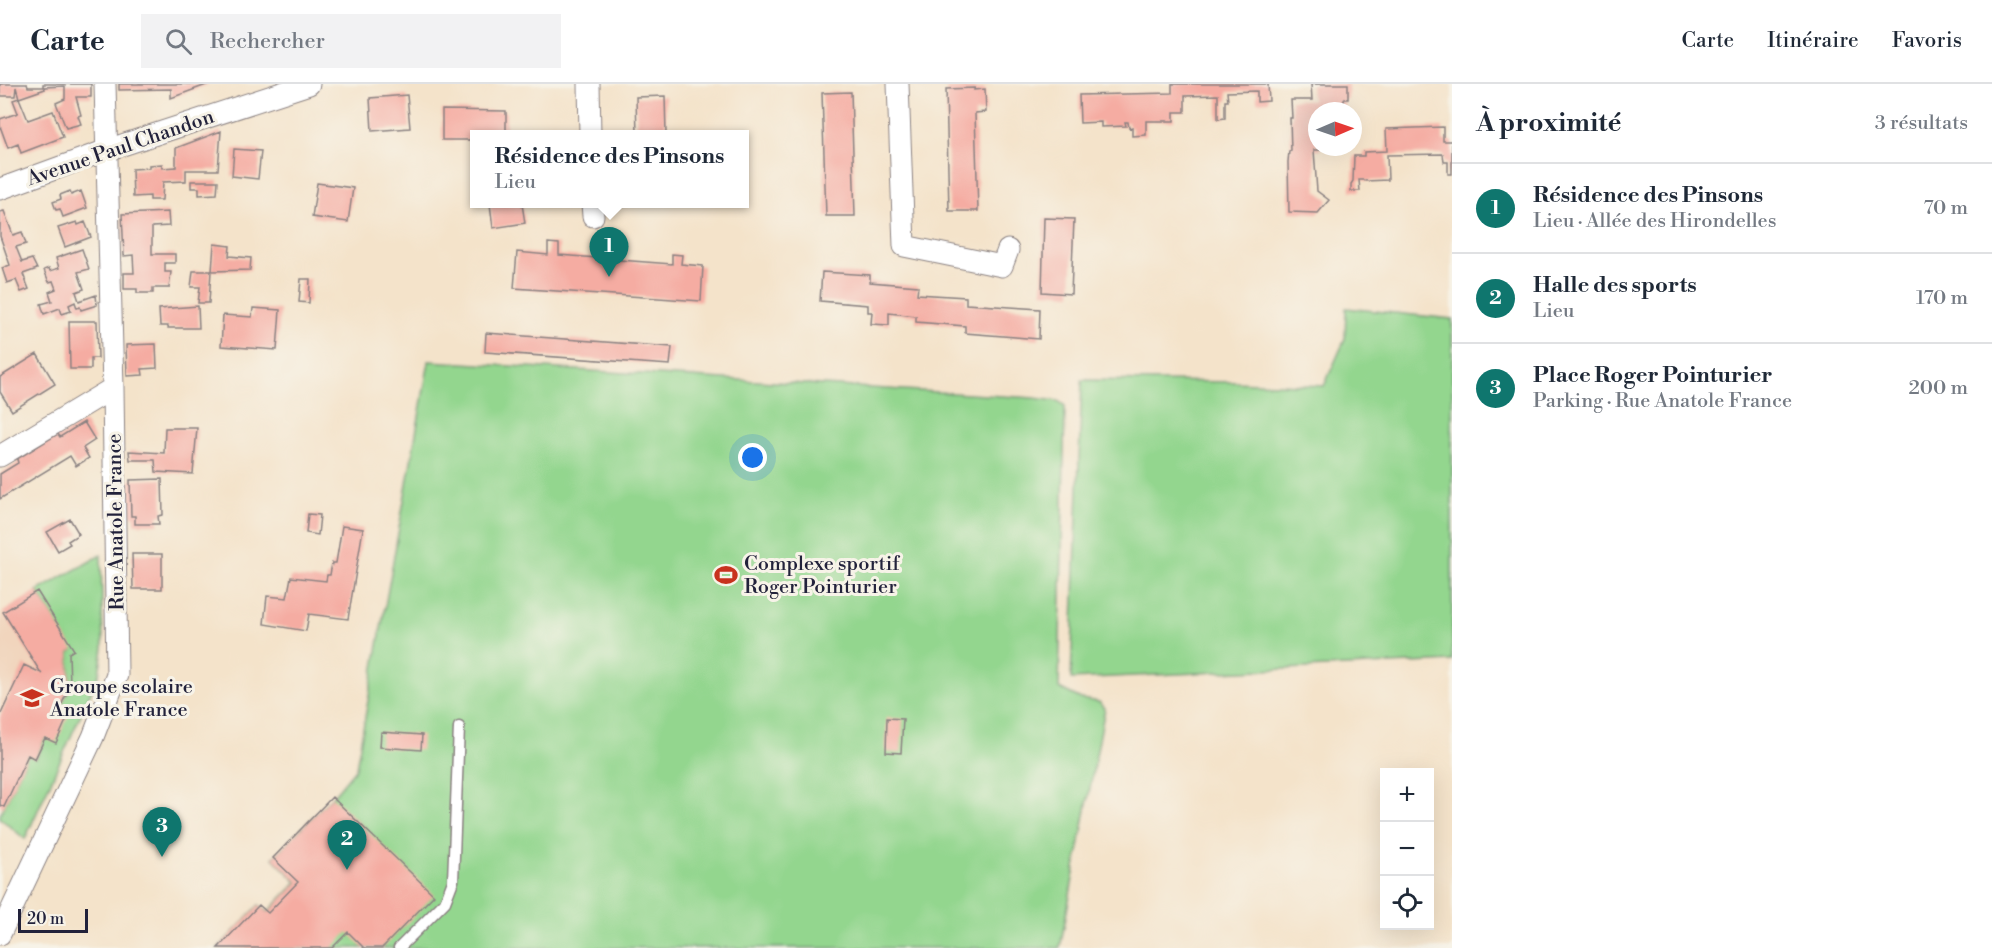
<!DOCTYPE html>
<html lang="fr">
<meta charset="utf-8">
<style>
body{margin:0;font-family:"Libre Bodoni",serif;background:#f2f2f3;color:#1f2937}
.controls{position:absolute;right:18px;bottom:18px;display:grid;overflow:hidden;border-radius:0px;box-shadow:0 6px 24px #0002}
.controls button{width:54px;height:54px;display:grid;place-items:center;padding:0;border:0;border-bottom:2px solid #e0e1e3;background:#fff;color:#1f2937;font:30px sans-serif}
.compass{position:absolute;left:1308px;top:18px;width:54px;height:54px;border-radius:50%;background:#fff;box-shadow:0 6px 24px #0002;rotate:88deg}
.scale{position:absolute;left:18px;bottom:15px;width:70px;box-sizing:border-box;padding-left:6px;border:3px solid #22223b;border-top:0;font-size:16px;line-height:21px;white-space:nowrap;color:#22223b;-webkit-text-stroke:4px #f7f3e8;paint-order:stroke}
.you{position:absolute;left:753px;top:374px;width:21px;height:21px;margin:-15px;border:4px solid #fff;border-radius:50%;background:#1a73e8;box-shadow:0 0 0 9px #1a73e833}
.badge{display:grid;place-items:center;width:39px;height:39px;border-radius:50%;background:#0f766e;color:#fff;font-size:20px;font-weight:700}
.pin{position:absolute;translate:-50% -50px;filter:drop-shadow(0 2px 3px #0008)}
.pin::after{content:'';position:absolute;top:32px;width:21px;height:18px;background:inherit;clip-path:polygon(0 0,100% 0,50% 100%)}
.popup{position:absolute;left:470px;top:46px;width:279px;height:78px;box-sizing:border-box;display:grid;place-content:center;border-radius:0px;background:#fff;filter:drop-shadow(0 2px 4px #0005);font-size:20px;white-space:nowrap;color:#747a83}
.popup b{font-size:22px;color:#1f2937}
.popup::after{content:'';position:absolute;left:50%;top:100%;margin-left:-12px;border:12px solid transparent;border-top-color:#fff}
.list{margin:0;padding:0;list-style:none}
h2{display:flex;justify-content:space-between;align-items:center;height:78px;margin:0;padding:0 24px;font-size:26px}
h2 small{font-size:20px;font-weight:400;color:#747a83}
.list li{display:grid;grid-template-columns:39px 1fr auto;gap:18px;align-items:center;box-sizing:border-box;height:90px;padding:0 24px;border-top:2px solid #e0e1e3}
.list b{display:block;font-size:22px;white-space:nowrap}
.list p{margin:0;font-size:20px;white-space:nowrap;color:#747a83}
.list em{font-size:20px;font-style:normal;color:#747a83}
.icon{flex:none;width:33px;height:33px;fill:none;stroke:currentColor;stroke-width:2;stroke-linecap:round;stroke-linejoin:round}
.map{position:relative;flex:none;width:1452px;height:864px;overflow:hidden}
header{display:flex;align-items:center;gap:36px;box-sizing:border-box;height:84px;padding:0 30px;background:#fff;border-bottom:2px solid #e0e1e3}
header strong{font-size:28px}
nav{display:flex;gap:33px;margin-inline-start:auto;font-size:21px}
.search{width:420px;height:54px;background:#f2f2f3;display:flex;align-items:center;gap:15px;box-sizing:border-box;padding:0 21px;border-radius:0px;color:#747a83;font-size:22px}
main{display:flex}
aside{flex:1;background:#fff}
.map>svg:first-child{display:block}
.built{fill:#f1d5bd}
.green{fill:#93d68e;stroke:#5a7c64;stroke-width:1.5}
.building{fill:#f5aca2}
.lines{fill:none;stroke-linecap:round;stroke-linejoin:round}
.lane-casing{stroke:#8b8282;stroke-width:13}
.street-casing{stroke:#8b8282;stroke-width:23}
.lane{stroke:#fff;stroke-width:10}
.street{stroke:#fff;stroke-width:21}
.labels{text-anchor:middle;stroke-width:6;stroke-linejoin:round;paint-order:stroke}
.street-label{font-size:20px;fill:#22223b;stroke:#f7f3e8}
.poi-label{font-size:20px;fill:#22223b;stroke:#f7f3e8;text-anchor:start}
</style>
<header>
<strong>Carte</strong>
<div class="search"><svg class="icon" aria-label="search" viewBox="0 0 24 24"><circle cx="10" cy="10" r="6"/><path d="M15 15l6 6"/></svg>Rechercher</div>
<nav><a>Carte</a><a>Itinéraire</a><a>Favoris</a></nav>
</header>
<main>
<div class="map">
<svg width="1452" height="864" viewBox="0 0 1452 864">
<rect width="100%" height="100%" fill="#f7f3e8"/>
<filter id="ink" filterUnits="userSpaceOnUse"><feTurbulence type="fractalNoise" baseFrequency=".0167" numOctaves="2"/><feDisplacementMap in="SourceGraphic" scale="12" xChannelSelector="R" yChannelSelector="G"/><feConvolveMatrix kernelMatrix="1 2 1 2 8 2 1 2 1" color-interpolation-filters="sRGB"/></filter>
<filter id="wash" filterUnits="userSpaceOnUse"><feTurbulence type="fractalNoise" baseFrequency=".008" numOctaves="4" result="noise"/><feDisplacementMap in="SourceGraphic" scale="24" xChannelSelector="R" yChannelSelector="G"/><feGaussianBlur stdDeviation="1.35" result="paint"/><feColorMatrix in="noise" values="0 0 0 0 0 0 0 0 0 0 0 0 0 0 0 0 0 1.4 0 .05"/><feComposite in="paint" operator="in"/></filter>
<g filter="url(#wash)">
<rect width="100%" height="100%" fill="#f4e3ca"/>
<path class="built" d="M37,507l37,59 -4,36 -11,23 10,5 -34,45 -7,-3 -24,51 -4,-2v-191z"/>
<path class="green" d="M1346,224l106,11v342l-381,18 11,-299 151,2 91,4 21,-47z
M429,277l605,37 24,3 7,5 -6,282 22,11 18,3 6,6 -45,240h-842l41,-43 9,7 29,-30 -24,-24 59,-61 24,-29z
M101,471l2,93 -4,26 -74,165 -25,-21v-3l28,-60 8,4 9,-21 23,-24 -9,-4 11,-24 -1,-33 4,-3 -36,-59z"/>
<g id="blocks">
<path class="building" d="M0,0h27l1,3h15v-3h48v13h-15l5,18 -3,1 3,8 -15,4 -10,-25 9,-4v-13l-21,1 1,2 -26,9 9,22 25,-9 10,26 -42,16 -3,-9 -10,4 -8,-22v-7l18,-6 -5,-13 6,-2 -3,-11 -1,9h-15z
M119,0h90l-38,14v-9l-52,1z
M1172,0h96l1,17 -12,1v-11l-30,1 1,9h-3v17l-7,1v-24l-33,1v16h-11v9h-28v14l-14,1v-9l-3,1 -1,-6h-3l1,4 -25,1v-5l-21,1 -1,-28 93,-2z
M1311,0h37v15h-4v12h-27v36h3v3h-6l3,41 12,9 -11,13 -29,-1 -1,-50 1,-11h2l-1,-33h2l-1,-18h21z
M975,4l-1,2 11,-1 1,23 -11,1 3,98h-29l-3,-122z
M851,8l4,124h-29l-4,-123z
M407,11l3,33 -38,3 -2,-33z
M665,12l1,38h-29l-1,-37z
M442,26l64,1v23h-32v6h-32z
M1443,43v14h9v33h-4v-12h-4l-1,-8 -56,1 1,25 -23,1 -1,-1h-5l1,11h-9v-7l2,-3 1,-25h10v-4l23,-1 -1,-22z
M221,47l-3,39h-32v11l-23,1 -1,18h-12v-4l-17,1 -1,-28 17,-1v-3l13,-1v4l14,-1v-19z
M234,65l27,2 -3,28 -26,-3z
M191,97h27l-1,13 -18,1v-7h-8z
M317,99l36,5 -5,34 -36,-5z
M70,107l1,4 10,-4 6,17 -24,9 -3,-8 -4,1 -3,-8 8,-3 -1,-4z
M490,120h32l3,19 -32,5z
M4,127l9,24 9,-3 4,12 -10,3 6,15 10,-3 5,10 -14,5 6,15 -8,3 -5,-12 -9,3 -5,-15 8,-3 -10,-29v-24z
M168,128l1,14 -17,1v27h23v9h-10v9h6l-2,16h-16v5h-16v-4h-13v-16h10l-1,-18 -9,1 -2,-42z
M1044,134l30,1 -3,75 -29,-2z
M77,138l1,3 7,-3 6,15 -26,10 -7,-19z
M548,159l11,1v11l51,4v-9h9v10l53,4v-10l10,1 -1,9 22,2 -2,35 -187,-13 3,-36 31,3z
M214,160l16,2 -1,10 22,2 -1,12 -38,1z
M82,165l7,20 -11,3 6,17 -8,3 3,9 17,-6 1,10 -16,5 -1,-3 -3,1 -2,-6 -6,3 2,6 -9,3 -2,-6 -16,6 -3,-10 11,-3 -3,-9 7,-3 -3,-8 -4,1 -5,-12 5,-2 1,3 9,-3 -3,-10z
M193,187h18l-2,32h-11l2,-16h-9z
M822,188l48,3v7l48,4 -1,8 49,3v7l74,5 -1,30 -74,-6v-7l-49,-4v-6l-27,-3v12l-18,-1 1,-12h-4v-7l-48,-4z
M301,195h9l-1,24 -10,-1z
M198,222l1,22h-31v-2h-8l-1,-17z
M253,224l27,2 -3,40 -56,-4 2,-31 29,2z
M69,237h28l1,37h-7v11h-21z
M486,249l186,14 -2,18 -185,-13z
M156,260l1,24 -15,1 1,6 -16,1 -1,-31z
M37,270l18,30 -43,27 -12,-19v-15z
M84,338l11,18 -12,8 6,10 -13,8 -6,-10 -70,43v-25l18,-11 -1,-4 39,-24 2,-1 2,3z
M165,344h32l-4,46 -37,-2 -1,-12h-25l-1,-9 35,2z
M162,395l1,36 -5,1 1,8h-24v-8h-4l-1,-36z
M308,430l12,1 -2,20 -12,-2z
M70,435l9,15 -11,7 2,3 -12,7 -11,-19z
M342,442l21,3 -15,90 -39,-5 -3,17 -42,-7 3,-28 20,2 4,-21 35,4 1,-6h3l2,-12h4z
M132,470h30v35h-29z
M37,507l37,59 -5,3 1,33 -11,24 10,4 -13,29 -11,-5 -10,21 -7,-4 -24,52 -4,-2v-89l24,-51 17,8 -38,-61z
M887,634l16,1 -2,34 -15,-1z
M381,648l41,3 -1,15 -41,-3z
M332,713l102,98 -52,53h-18l-16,-16 -16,16h-114l41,-43 9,8 30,-31 -25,-24z"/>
</g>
</g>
<g filter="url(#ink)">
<use href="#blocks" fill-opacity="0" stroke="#8b8282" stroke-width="1.5"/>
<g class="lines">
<g class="lane-casing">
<path id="lane" d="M399,864l46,-46 8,-21 6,-154"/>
</g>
<g class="street-casing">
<path id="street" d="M589,0l1,50
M898,0l6,162 98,20 6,-16
M0,105l107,-39 202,-66
M592,119l1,13
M0,372l113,-68
M0,850l93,-197 24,-62 -4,-287 -8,-304"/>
</g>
<use href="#lane" class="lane"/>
<use href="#street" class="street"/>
</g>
</g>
<defs>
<g id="stadium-bare" transform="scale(1.8)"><path d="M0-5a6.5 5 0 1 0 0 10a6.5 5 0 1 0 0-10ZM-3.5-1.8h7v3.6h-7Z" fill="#c8321e" stroke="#f7f3e8" stroke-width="2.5" paint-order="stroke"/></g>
<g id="school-bare" transform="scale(1.8)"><path d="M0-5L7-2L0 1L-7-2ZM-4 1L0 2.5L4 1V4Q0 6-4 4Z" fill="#c8321e" stroke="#f7f3e8" stroke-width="2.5" paint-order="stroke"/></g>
</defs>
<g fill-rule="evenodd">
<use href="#stadium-bare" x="726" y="491"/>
<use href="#school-bare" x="32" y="614"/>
</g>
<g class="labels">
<g class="street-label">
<text transform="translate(120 63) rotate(-19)" y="7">Avenue Paul Chandon</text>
<text transform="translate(115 438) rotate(-91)" y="7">Rue Anatole France</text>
</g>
<g class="poi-label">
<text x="744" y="486">Complexe sportif<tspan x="744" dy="23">Roger Pointurier</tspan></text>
<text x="50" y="609">Groupe scolaire<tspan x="50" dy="23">Anatole France</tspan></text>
</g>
</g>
</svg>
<div class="controls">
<button>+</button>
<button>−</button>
<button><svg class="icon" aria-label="locate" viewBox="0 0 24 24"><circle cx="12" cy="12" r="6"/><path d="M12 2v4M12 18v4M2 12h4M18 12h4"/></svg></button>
</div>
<svg class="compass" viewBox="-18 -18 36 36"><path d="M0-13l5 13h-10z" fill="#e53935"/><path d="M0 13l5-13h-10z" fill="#747a83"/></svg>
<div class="scale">20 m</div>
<div class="you"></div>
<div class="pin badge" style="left:609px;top:193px">1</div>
<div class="popup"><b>Résidence des Pinsons</b>Lieu</div>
<div class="pin badge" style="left:347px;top:786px">2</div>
<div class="pin badge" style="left:162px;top:773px">3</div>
</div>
<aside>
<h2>À proximité<small>3 résultats</small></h2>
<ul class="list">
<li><span class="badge">1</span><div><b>Résidence des Pinsons</b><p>Lieu · Allée des Hirondelles</p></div><em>70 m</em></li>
<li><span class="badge">2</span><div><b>Halle des sports</b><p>Lieu</p></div><em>170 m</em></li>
<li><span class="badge">3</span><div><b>Place Roger Pointurier</b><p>Parking · Rue Anatole France</p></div><em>200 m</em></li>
</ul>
</aside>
</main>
